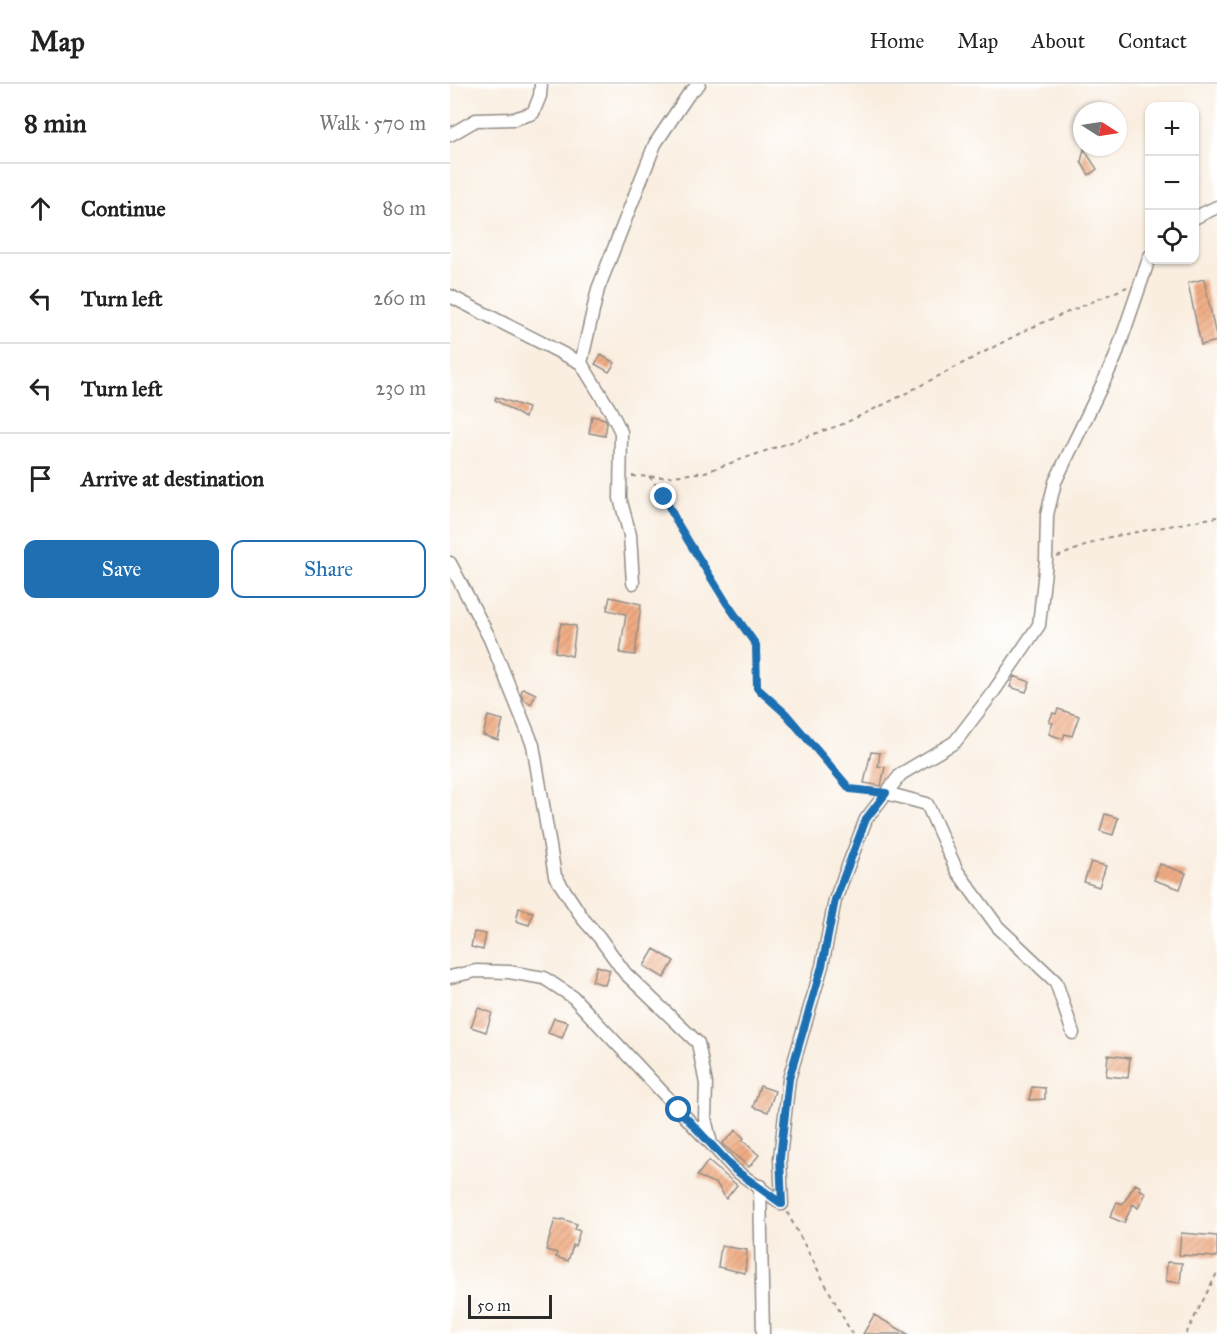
<!DOCTYPE html>
<meta charset="utf-8">
<style>
body{margin:0;font-family:"IM FELL Great Primer",serif;background:#f2f2f2;color:#222}
.controls{position:absolute;right:18px;top:18px;display:grid;overflow:hidden;border-radius:12px;box-shadow:0 2px 4px #0004}
.controls button{width:54px;height:54px;display:grid;place-items:center;padding:0;border:0;border-bottom:2px solid #e0e0e0;background:#fff;color:#222;font:30px sans-serif}
.compass{position:absolute;left:623px;top:18px;width:54px;height:54px;border-radius:50%;background:#fff;box-shadow:0 2px 4px #0004;rotate:102deg}
.scale{position:absolute;left:18px;bottom:15px;width:84px;box-sizing:border-box;padding-left:6px;border:3px solid #2b2b2b;border-top:0;font-size:16px;line-height:21px;white-space:nowrap;color:#2b2b2b;-webkit-text-stroke:4px #fff;paint-order:stroke}
.stop{position:absolute;width:18px;height:18px;margin:-14px;border:4px solid #1f6fb2;border-radius:50%;background:#fff}
.stop.end{background:#1f6fb2;border-color:#fff;box-shadow:0 2px 6px #0008}
.list{margin:0;padding:0;list-style:none}
h2{display:flex;justify-content:space-between;align-items:center;height:78px;margin:0;padding:0 24px;font-size:26px}
h2 small{font-size:20px;font-weight:400;color:#767676}
.list li{display:grid;grid-template-columns:39px 1fr auto;gap:18px;align-items:center;box-sizing:border-box;height:90px;padding:0 24px;border-top:2px solid #e0e0e0}
.list b{display:block;font-size:22px;white-space:nowrap}
.list em{font-size:20px;font-style:normal;color:#767676}
.actions{display:flex;gap:12px;padding:18px 24px}
.actions a{flex:1;padding:14px 0;border:2px solid #1f6fb2;border-radius:12px;text-align:center;font-size:21px;color:#1f6fb2}
.actions .main{background:#1f6fb2;color:#fff}
.icon{flex:none;width:33px;height:33px;fill:none;stroke:currentColor;stroke-width:2;stroke-linecap:round;stroke-linejoin:round}
.map{position:relative;flex:none;width:767px;height:1250px;overflow:hidden}
header{display:flex;align-items:center;gap:36px;box-sizing:border-box;height:84px;padding:0 30px;background:#fff;border-bottom:2px solid #e0e0e0}
header strong{font-size:28px}
nav{display:flex;gap:33px;margin-inline-start:auto;font-size:21px}
main{display:flex}
aside{flex:1;background:#fff}
.map>svg:first-child{display:block}
.building{fill:url(#building-hatch)}
.lines{fill:none;stroke-linecap:round;stroke-linejoin:round}
.minor-casing{stroke:#928c86;stroke-width:15}
.path{stroke:#928c86;stroke-width:2;stroke-dasharray:4.5 4.5;stroke-linecap:butt}
.minor{stroke:#fff;stroke-width:12}
.route{stroke:#1f6fb2;stroke-width:8}
</style>
<header>
<strong>Map</strong>
<nav><a>Home</a><a>Map</a><a>About</a><a>Contact</a></nav>
</header>
<main>
<aside>
<h2>8 min<small>Walk · 570 m</small></h2>
<ul class="list">
<li><svg class="icon" aria-label="ahead" viewBox="0 0 24 24"><path d="M12 20V5M6 11l6-6 6 6"/></svg><div><b>Continue</b></div><em>80 m</em></li>
<li><svg class="icon" aria-label="left" viewBox="0 0 24 24"><path d="M17 20v-9H6M10 6l-5 5 5 5"/></svg><div><b>Turn left</b></div><em>260 m</em></li>
<li><svg class="icon" aria-label="left" viewBox="0 0 24 24"><path d="M17 20v-9H6M10 6l-5 5 5 5"/></svg><div><b>Turn left</b></div><em>230 m</em></li>
<li><svg class="icon" aria-label="arrive" viewBox="0 0 24 24"><path d="M6 21V4h12l-3 4 3 4H6"/></svg><div><b>Arrive at destination</b></div></li>
</ul>
<div class="actions"><a class="main">Save</a><a>Share</a></div>
</aside>
<div class="map">
<svg width="767" height="1250" viewBox="0 0 767 1250">
<defs>
<pattern id="building-hatch" width="6" height="6" patternUnits="userSpaceOnUse" patternTransform="scale(1.5)"><rect width="6" height="6" fill="#f0ac83"/><path d="M-1 1l2-2M0 6l6-6M5 7l2-2" fill="none" stroke="#ce9471"/></pattern>
</defs>
<rect width="100%" height="100%" fill="#fff"/>
<filter id="ink" filterUnits="userSpaceOnUse"><feTurbulence type="fractalNoise" baseFrequency=".0167" numOctaves="2"/><feDisplacementMap in="SourceGraphic" scale="12" xChannelSelector="R" yChannelSelector="G"/><feConvolveMatrix kernelMatrix="1 2 1 2 8 2 1 2 1" color-interpolation-filters="sRGB"/></filter>
<filter id="wash" filterUnits="userSpaceOnUse"><feTurbulence type="fractalNoise" baseFrequency=".008" numOctaves="4" result="noise"/><feDisplacementMap in="SourceGraphic" scale="24" xChannelSelector="R" yChannelSelector="G"/><feGaussianBlur stdDeviation="1.35" result="paint"/><feColorMatrix in="noise" values="0 0 0 0 0 0 0 0 0 0 0 0 0 0 0 0 0 1.4 0 .05"/><feComposite in="paint" operator="in"/></filter>
<g filter="url(#wash)">
<rect width="100%" height="100%" fill="#f9eee0"/>
<g id="blocks">
<path class="building" d="M634,65l13,20 -8,6 -8,-13z
M754,195l13,62 -16,4 -13,-62z
M151,271l14,8 -6,9 -14,-8z
M46,313l32,11 -3,10 -30,-18z
M142,332l13,3 2,4 -2,13 -16,-3z
M160,513l31,7 -6,51 -15,-2 6,-39 -19,-4z
M111,539l15,3 -4,30 -17,-4z
M564,592l16,6 -4,10 -16,-5z
M73,604l13,6 -5,10 -7,-4 -3,-7z
M608,625l21,7 -7,20 -7,-2 -2,5 -14,-5 4,-11 -4,-1 4,-9 3,1z
M38,632l15,4 -5,20 -15,-5z
M421,668l9,1 -2,13 7,1 -4,19 -17,-3z
M655,730l13,4 -5,17 -13,-4z
M641,778l15,4 -7,21 -15,-5z
M710,780l26,9 -6,16 -26,-9z
M69,824l14,4 -4,13 -13,-4z
M24,848l12,2 -3,16 -12,-3z
M204,865l20,12 -10,17 -20,-12z
M147,882l13,4 -5,15 -13,-4z
M28,924l14,5 -6,19 -15,-5z
M104,934l14,4 -6,16 -14,-5z
M658,971l22,3 -2,20 -22,-2z
M310,1002l15,5 -7,21 -15,-5z
M582,1003l13,1v11l-16,1z
M286,1046l8,8 -2,2 17,15 -10,12 -27,-23z
M258,1077l29,24 -11,14 -9,-15 -20,-8z
M685,1100l6,3 -2,2 7,4 -8,15 -5,-4 -9,19 -14,-6 7,-15 6,2z
M105,1135l6,1 1,-1 15,5 -2,5 5,2 -5,15 -2,-1 -5,16 -12,-4 1,-4 -11,-3z
M731,1149l36,3v21l-38,-2z
M271,1162l26,4 -2,23 -27,-6z
M717,1178l15,1 -2,20 -14,-2z
M424,1231l34,19h-45z"/>
</g>
</g>
<g filter="url(#ink)">
<use href="#blocks" fill-opacity="0" stroke="#928c86" stroke-width="1.5"/>
<g class="lines">
<g class="minor-casing">
<path id="minor" d="M0,51l26,-15 38,-1 19,-6 7,-17 1,-12
M744,134l23,-11
M0,212l131,67 17,-74 57,-145 33,-49 11,-11
M131,279l29,47 11,22 -1,66 10,37 3,48
M0,479l40,76 43,106 22,131 29,44 15,17 26,36 73,70 8,41 -1,34 6,26 24,26 47,34
M436,709l41,11 30,67 41,56 58,55 17,51
M0,893l26,-6 33,1 35,6 29,19 136,145
M310,1102l3,148
M332,1120l-2,-46 9,-79 33,-113 13,-66 31,-81 35,-45 54,-32 39,-51 45,-66 7,-64 1,-46 8,-33 60,-124 35,-102"/>
</g>
<path class="path" d="M182,392l33,1 40,-5 138,-48 50,-24 135,-71 99,-42
M199,392l16,21 14,30 47,75 30,43 1,43 29,26 64,75 25,3
M607,473l48,-19 112,-21
M337,1128l65,122
M736,1250l31,-61"/>
<use href="#minor" class="minor"/>
</g>
</g>
<g class="lines" filter="url(#ink)">
<path class="route" d="M214,413l15,29 47,76 30,43 1,43 29,26 64,75 36,4 -20,26 -31,81 -13,66 -33,113 -9,79 2,46 -47,-34 -56,-60"/>
</g>
</svg>
<div class="controls">
<button>+</button>
<button>−</button>
<button><svg class="icon" aria-label="locate" viewBox="0 0 24 24"><circle cx="12" cy="12" r="6"/><path d="M12 2v4M12 18v4M2 12h4M18 12h4"/></svg></button>
</div>
<svg class="compass" viewBox="-18 -18 36 36"><path d="M0-13l5 13h-10z" fill="#e53935"/><path d="M0 13l5-13h-10z" fill="#767676"/></svg>
<div class="scale">50 m</div>
<div class="stop" style="left:229px;top:1026px"></div>
<div class="stop end" style="left:214px;top:413px"></div>
</div>
</main>
